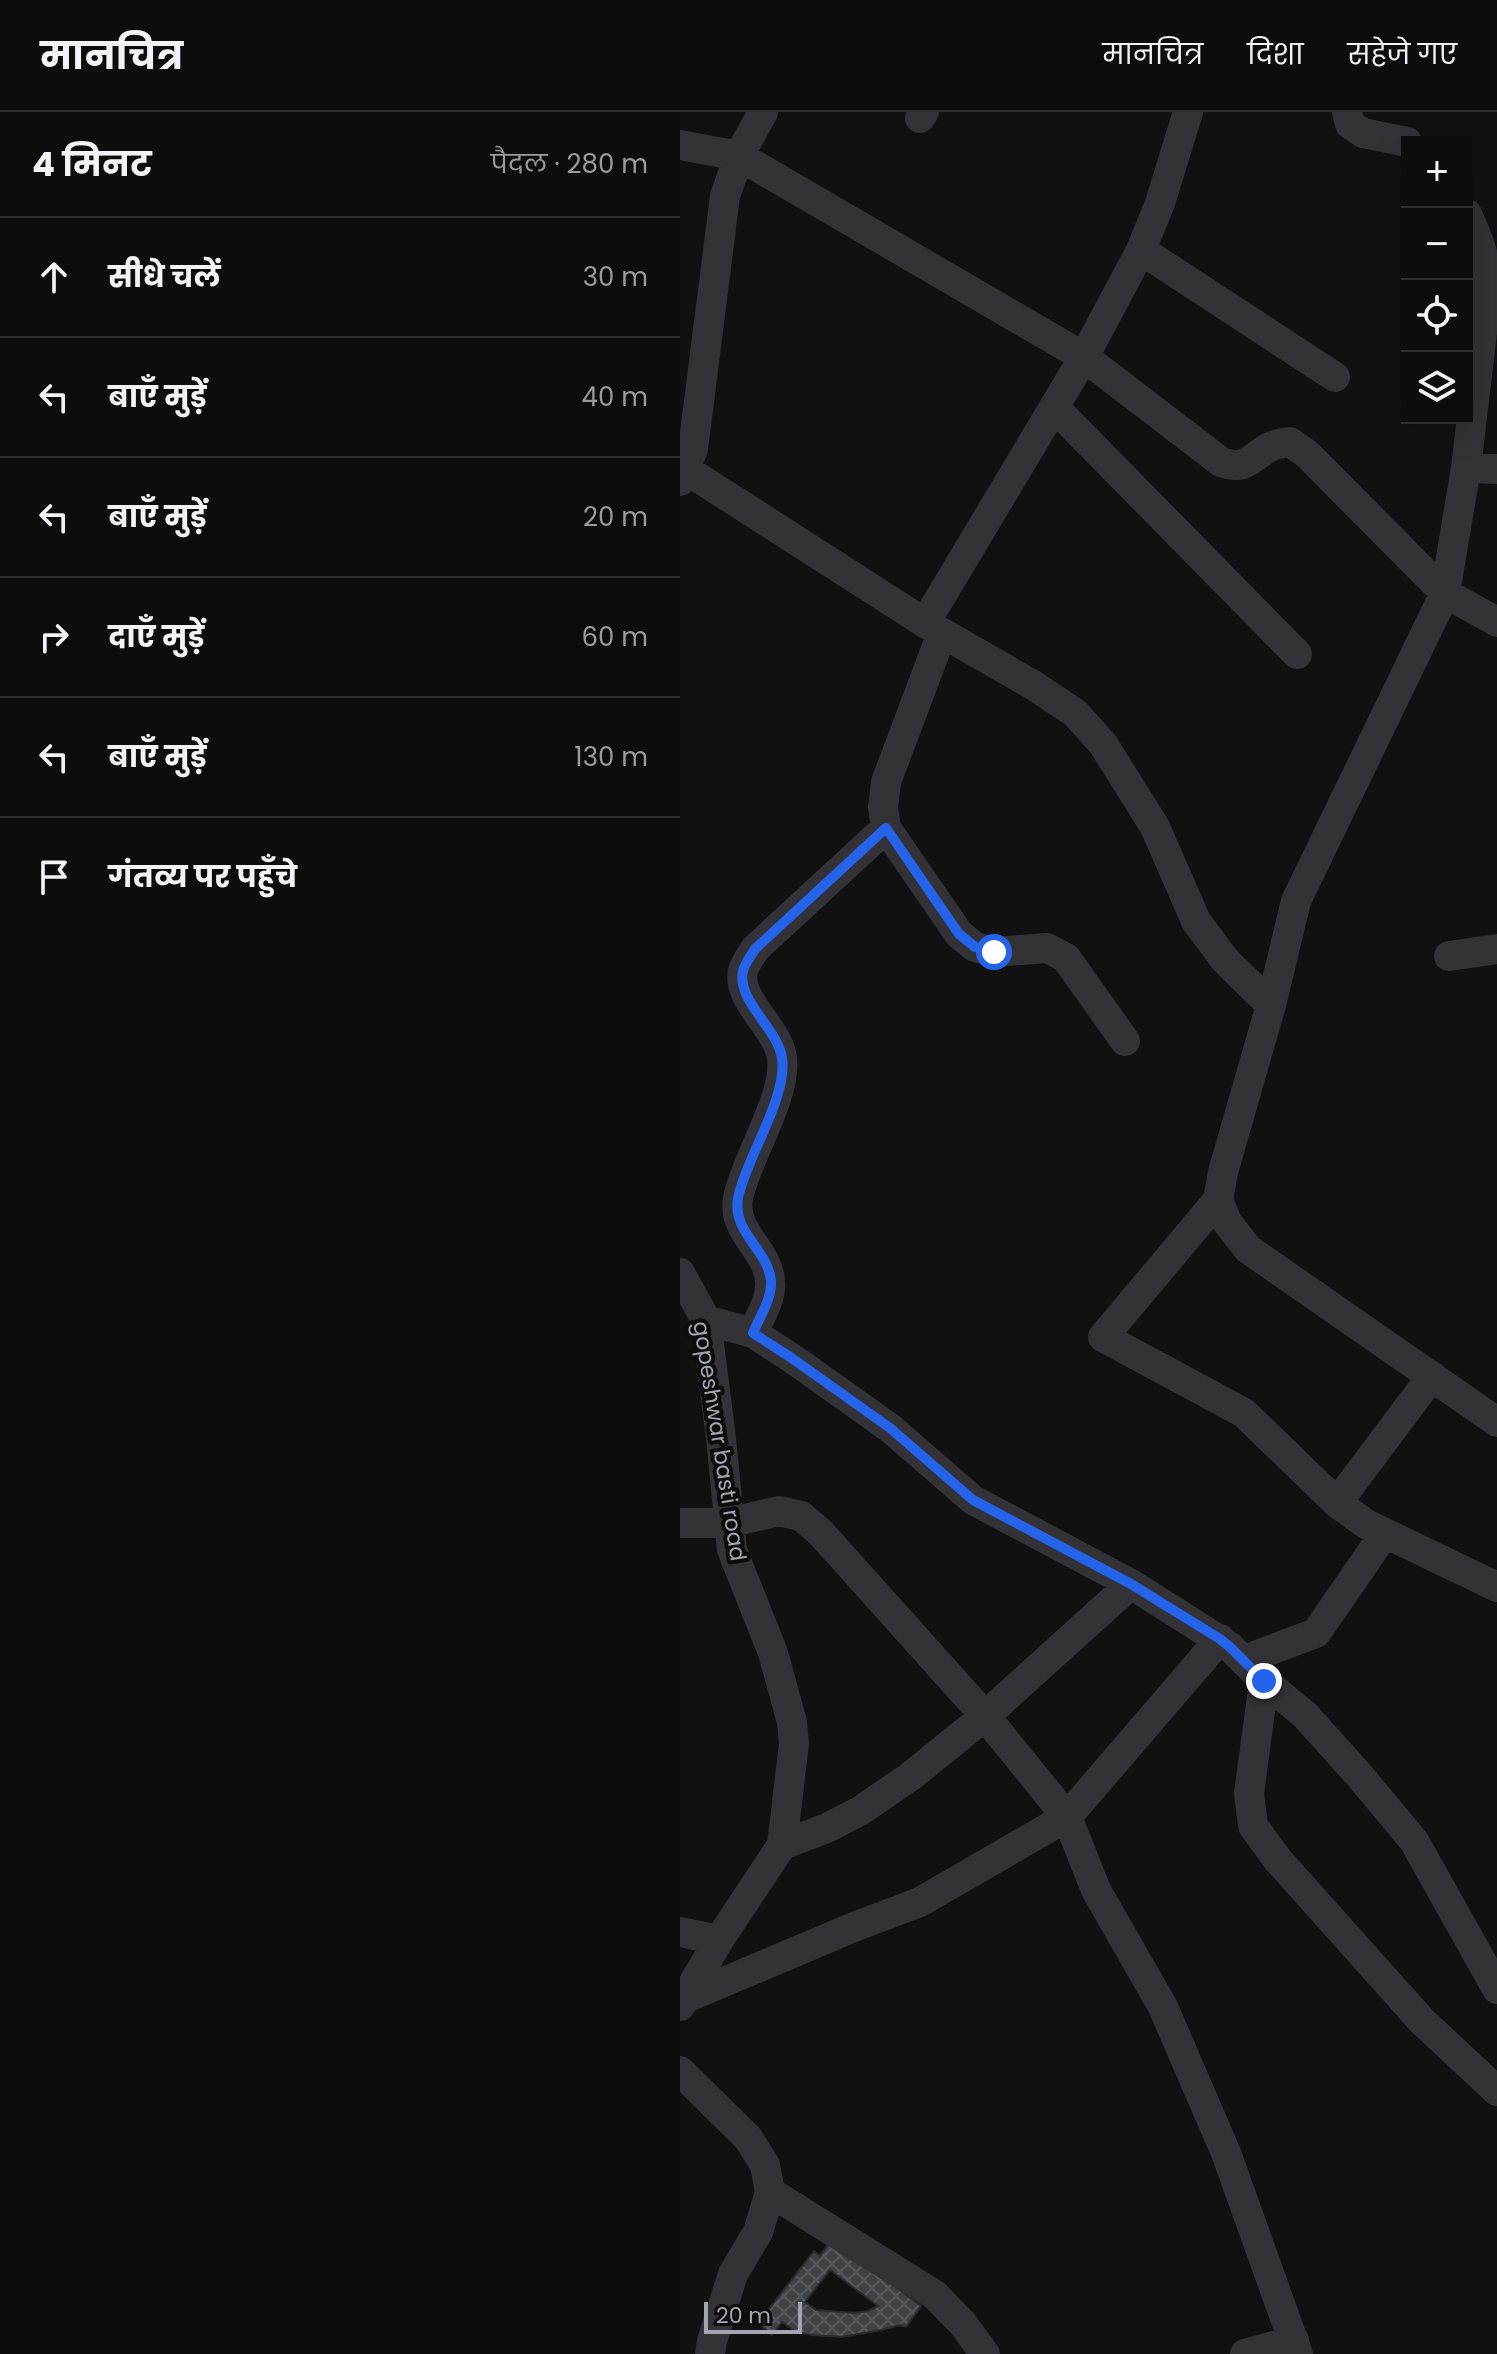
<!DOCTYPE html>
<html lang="hi">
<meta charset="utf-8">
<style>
body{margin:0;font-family:Poppins,"Noto Sans Devanagari",sans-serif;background:#161617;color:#f1f3f6}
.controls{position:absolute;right:24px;top:24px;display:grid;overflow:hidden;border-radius:0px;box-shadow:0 8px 32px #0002}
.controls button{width:72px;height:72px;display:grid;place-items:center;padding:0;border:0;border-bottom:2px solid #2d2d2e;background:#0d0d0e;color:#f1f3f6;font:40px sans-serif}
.scale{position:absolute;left:24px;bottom:20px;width:98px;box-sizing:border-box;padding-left:8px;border:4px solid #a3a6b2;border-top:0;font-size:22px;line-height:28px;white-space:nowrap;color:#a3a6b2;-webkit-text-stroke:6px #0c0c0d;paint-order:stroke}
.stop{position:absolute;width:24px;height:24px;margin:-18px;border:6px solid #2563eb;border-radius:50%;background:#fff}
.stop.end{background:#2563eb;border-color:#fff;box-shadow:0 2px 8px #0008}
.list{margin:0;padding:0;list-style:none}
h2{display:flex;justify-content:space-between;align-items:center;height:104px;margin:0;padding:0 32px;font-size:34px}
h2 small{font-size:26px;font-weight:400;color:#9a9c9e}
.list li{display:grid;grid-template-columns:52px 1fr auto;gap:24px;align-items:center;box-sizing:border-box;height:120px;padding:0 32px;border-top:2px solid #2d2d2e}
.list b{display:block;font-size:30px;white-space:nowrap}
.list em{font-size:26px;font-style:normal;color:#9a9c9e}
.icon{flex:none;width:44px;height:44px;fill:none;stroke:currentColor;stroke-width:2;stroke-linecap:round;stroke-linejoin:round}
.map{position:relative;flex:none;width:817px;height:2242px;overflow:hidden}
header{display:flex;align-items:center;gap:48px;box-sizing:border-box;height:112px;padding:0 40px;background:#0d0d0e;border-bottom:2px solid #2d2d2e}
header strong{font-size:38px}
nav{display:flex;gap:44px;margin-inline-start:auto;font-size:28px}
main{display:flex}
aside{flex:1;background:#0d0d0e}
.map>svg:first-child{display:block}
.building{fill:url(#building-cross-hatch);stroke:#2b2b2e;stroke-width:2;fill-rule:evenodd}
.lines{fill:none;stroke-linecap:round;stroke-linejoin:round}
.minor{stroke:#323237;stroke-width:30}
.route{stroke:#2563eb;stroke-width:10}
.labels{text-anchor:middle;stroke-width:8;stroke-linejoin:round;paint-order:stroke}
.street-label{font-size:22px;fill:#a3a6b2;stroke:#0c0c0d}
</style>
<header>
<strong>मानचित्र</strong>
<nav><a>मानचित्र</a><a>दिशा</a><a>सहेजे गए</a></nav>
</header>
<main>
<aside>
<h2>4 मिनट<small>पैदल · 280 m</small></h2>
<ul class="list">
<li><svg class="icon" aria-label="ahead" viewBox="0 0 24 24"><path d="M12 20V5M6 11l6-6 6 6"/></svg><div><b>सीधे चलें</b></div><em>30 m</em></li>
<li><svg class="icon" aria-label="left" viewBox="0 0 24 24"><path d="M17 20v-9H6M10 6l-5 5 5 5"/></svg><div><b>बाएँ मुड़ें</b></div><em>40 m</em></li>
<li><svg class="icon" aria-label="left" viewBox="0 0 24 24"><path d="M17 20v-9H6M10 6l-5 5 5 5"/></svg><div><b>बाएँ मुड़ें</b></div><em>20 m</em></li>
<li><svg class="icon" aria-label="right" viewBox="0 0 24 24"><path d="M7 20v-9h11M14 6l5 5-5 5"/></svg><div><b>दाएँ मुड़ें</b></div><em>60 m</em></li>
<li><svg class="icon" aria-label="left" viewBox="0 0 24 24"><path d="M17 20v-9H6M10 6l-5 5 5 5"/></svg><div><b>बाएँ मुड़ें</b></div><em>130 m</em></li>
<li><svg class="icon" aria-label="arrive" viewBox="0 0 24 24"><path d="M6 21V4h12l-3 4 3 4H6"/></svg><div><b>गंतव्य पर पहुँचे</b></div></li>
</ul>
</aside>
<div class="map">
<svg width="817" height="2242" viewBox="0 0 817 2242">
<defs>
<pattern id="building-cross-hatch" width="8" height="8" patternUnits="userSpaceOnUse" patternTransform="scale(2)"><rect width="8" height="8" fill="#404145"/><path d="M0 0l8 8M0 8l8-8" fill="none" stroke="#58595d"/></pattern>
</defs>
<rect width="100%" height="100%" fill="#111112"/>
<path class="building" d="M152,2127l89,67 -15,21 -6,-2 -19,5 -39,7 -30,-2 -16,-3 -14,-10 -10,13 -14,-12 56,-72 6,5zM150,2158l48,36 -10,5 -14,2 -38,-3 -11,-8z"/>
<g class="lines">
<path class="minor" d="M667,0l3,12 13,9 44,9
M240,6l4,-6
M0,33l59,11 345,201 137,105c26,9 28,-4 49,-15 5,-3 13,-4 20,-5l17,12 138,139 52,29
M787,102c12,26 20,47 20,76l-21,178 -21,125 -149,308 -25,104 -48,167 -5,28 9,22 21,27 249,173
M461,138l194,127
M374,295l243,247
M786,356l31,1
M5,357l240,154 108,62 42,28 28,31 52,83 41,94 29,39 46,45
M0,369l13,-32 32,-253 14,-40 24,-44
M245,511l159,-266 57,-107 19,-47 28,-91
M262,521l-56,149 -3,25 3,21 73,106 16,13 19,5 53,-4 19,10 59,83
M769,844l48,-7
M538,1088l-115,137 141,76 93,90 29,21 131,63
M0,1161l26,47 15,118 11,112 41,103 19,69 2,22 -12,101 -63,95 -39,66
M26,1208l47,13 40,26 97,69 83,72 158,84 99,63 34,34 41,34 54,60 55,66 83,148
M73,1221c6,-15 19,-34 17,-52 -2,-32 -38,-48 -32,-83 8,-40 49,-101 44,-140 -3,-29 -46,-58 -39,-87 2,-8 8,-15 12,-22l131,-121
M657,1391l95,-127
M0,1411h48l51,-12 22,5 19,16 165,184 82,101 29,73 67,117 63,146 72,201
M564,1548l72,-27 69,-100
M584,1569l-15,113 4,32 25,34 144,161 75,70
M102,1733l45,-17 33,-17 51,-35 74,-60 146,-132
M0,1820l39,8
M6,1886l168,-71 66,-25 147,-85 153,-178
M0,1959l68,67 17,27 5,27 -12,40 -25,42 -21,67 -2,13
M90,2080l165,103 28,29 22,30
M565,2242l49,-14"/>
</g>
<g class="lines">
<path class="route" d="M314,840l-19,-5 -16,-13 -73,-106 -131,121c-4,7 -10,14 -12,22 -7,29 35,58 39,87 6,39 -36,100 -44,140 -6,35 30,51 33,83 1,18 -12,37 -18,52l40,26 97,69 83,72 158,84 89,55 10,8 34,34"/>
</g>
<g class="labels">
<g class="street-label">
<text transform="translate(40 1329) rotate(81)" y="8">gopeshwar basti road</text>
</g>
</g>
</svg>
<div class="controls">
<button>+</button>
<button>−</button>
<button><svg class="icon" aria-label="locate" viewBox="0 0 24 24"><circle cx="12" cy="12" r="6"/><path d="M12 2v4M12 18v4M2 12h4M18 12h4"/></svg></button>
<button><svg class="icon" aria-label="layers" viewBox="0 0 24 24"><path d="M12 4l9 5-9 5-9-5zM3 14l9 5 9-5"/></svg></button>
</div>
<div class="scale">20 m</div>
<div class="stop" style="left:314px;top:840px"></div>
<div class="stop end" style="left:584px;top:1569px"></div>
</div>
</main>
